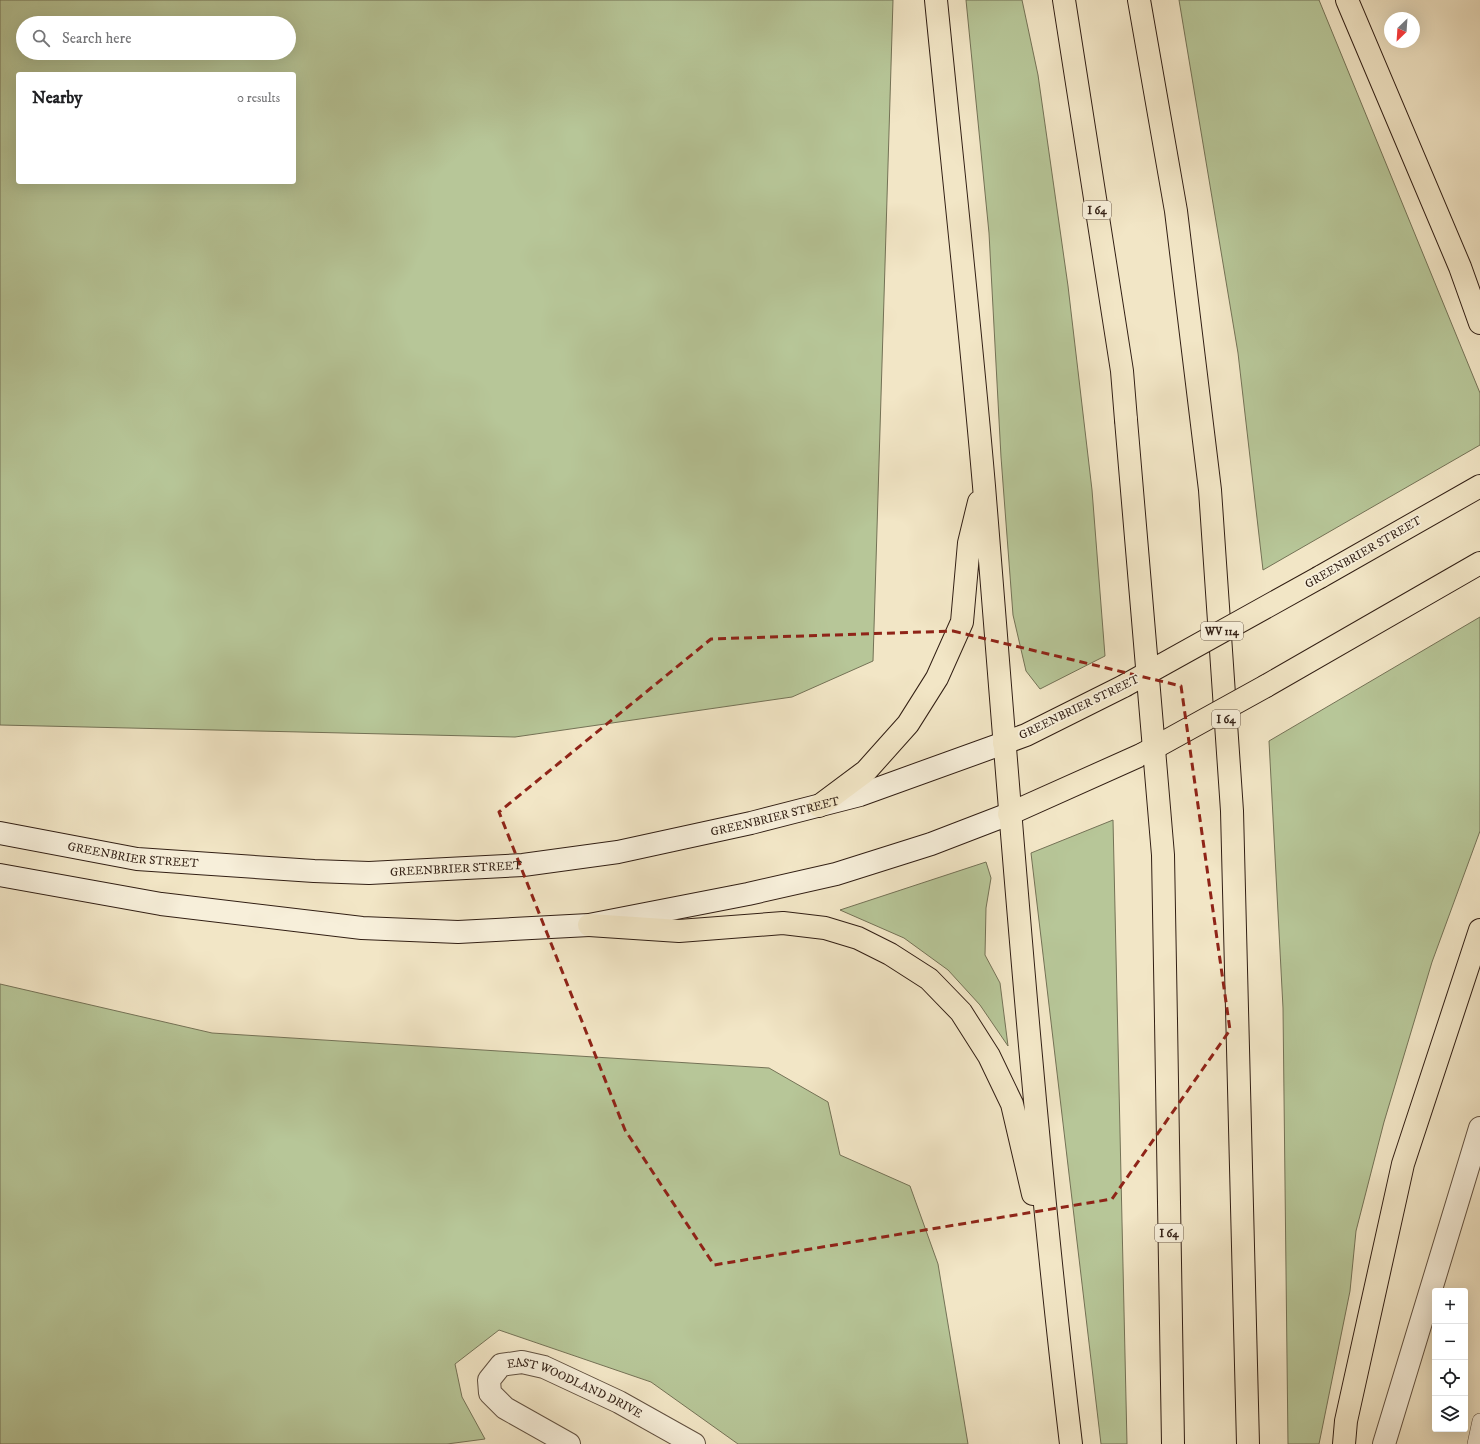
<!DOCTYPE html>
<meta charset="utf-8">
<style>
body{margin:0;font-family:"IM FELL DW Pica",serif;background:#f6f6f6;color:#202124}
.controls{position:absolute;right:12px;bottom:12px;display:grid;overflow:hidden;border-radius:4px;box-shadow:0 4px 16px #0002}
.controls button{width:36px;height:36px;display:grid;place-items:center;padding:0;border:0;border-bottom:1px solid #e0e0e0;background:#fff;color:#202124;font:20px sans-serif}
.compass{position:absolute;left:1384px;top:12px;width:36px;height:36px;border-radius:50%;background:#fff;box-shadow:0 4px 16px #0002;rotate:205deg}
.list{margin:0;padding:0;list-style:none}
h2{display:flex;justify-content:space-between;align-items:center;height:52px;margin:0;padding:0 16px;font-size:17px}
h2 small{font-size:13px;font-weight:400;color:#757577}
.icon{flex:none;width:22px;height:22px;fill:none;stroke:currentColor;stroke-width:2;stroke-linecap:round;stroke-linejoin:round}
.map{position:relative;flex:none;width:1480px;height:1444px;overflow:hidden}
.search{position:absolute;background:#fff;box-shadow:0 4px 16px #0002;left:16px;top:16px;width:280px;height:44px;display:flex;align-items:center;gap:10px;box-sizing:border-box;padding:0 14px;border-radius:22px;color:#757577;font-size:15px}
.panel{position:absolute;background:#fff;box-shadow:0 4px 16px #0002;left:16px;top:72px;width:280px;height:112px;border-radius:4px}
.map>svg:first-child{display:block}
.green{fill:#b7c698;stroke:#747256;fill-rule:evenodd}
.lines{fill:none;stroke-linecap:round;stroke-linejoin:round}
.service-casing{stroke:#625140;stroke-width:16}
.minor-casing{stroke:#625140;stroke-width:24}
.tertiary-casing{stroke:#625140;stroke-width:24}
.secondary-casing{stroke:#321f14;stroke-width:24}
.primary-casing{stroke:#321f14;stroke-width:24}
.motorway-casing{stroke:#321f14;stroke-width:24}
.service{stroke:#f7efda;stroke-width:15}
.minor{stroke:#f7efda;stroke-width:22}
.tertiary{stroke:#f7efda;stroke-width:22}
.secondary{stroke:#f7efda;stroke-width:22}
.primary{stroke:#f2e6c6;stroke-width:22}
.motorway{stroke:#f2e6c6;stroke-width:22}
.primary-bridge-casing{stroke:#321f14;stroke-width:24;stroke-linecap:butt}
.motorway-bridge-casing{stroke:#321f14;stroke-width:24;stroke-linecap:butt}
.primary-bridge{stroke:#f2e6c6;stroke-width:22}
.motorway-bridge{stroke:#f2e6c6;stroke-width:22}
.marked{fill:none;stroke:#8f2418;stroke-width:3;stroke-dasharray:8 5;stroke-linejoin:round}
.labels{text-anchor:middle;stroke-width:3.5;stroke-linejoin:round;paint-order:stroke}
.shield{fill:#f7efda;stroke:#6d5d4f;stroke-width:1}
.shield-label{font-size:11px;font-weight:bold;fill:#321f14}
.street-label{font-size:12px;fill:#321f14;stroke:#f7efda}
</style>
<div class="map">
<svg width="1480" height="1444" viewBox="0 0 1480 1444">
<rect width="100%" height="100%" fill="#f2e6c6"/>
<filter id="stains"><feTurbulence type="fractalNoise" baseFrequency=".005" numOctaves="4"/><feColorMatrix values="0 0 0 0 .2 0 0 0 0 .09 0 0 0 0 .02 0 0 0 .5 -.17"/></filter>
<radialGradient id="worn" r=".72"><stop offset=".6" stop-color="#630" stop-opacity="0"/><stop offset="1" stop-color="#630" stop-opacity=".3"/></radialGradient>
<path class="green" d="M0,0h893l-20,661 -81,36 -277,40 -515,-12zM23,23h266v30h-266zM18,74h276v108h-276z
M966,0h56l16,75 30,211 24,204 13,166 -65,33 -14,-18 -13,-56 -12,-158 -12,-224z
M1179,0h140l161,393v52l-217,125 -25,-217z
M1480,617v214l-48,131 -48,160 -28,109 -6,60 -31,153h-31l-5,-436 -14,-267z
M1113,820l14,624h-26l-70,-591z
M986,862l5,16 -5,30 -1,47 15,28 8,63 -28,-41 -32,-35 -44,-32 -64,-28z
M0,984l212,49 557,35 59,34 12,53 70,31 28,78 30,180h-230l-87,-62 -152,-52 -44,34 7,33 23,42 -38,5h-447z"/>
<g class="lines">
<g class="service-casing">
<path id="service" d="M1475,1444l5,-23"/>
</g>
<g class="minor-casing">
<g id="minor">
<path id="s1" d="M569,1444l-64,-36 -15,-15 -1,-13 12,-15 21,-3 22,5 75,35 75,42"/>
</g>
</g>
<g class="tertiary-casing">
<path id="tertiary" d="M1384,1444l96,-316"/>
</g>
<g class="secondary-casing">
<g id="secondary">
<path id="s2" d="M0,833l137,26 177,12 55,2 154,-8 95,-13 133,-29 109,-28 144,-52"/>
<path d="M0,875l161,29 201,24 96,4 131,-7 159,-31 88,-20 95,-30 78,-30"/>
</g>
</g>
<g class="primary-casing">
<path id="primary" d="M1320,577l160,-91
M1266,686l214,-123
M1004,743l22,-8 98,-49
M1009,814l134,-60"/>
</g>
<g class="motorway-casing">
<path id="motorway" d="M936,0c16,162 34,324 48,486 26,320 49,640 87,958
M1064,0l58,371 4,49
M1139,0l37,211 34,279 22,321 16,633
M1347,0l113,267 20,56
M819,806l47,-35 42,-47 29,-46 25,-56 7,-79 10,-41
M589,925l90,6 104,-8 42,5 33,10 32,16 39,25 32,33 28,44 23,48 21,90
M1166,1021l7,423
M1344,1444l2,-23 57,-257 77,-234"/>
</g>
<use href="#service" class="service"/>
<use href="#minor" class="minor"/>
<use href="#tertiary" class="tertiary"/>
<use href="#secondary" class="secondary"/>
<use href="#primary" class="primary"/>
<use href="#motorway" class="motorway"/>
<g class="primary-bridge-casing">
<path id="primary-bridge" d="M1124,686l196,-109
M1143,754l123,-68"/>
</g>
<g class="motorway-bridge-casing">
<path id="motorway-bridge" d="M1126,420l37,435 3,166"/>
</g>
<use href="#primary-bridge" class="primary-bridge"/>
<use href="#motorway-bridge" class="motorway-bridge"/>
</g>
<path class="marked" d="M953,631l228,55 49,344 -118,169 -398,66 -89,-135 -126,-318 212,-173z"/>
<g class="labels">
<g class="shield">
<rect x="1083" y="201" width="28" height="18" rx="3"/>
<rect x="1201" y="622" width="42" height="18" rx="3"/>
<rect x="1212" y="710" width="28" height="18" rx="3"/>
<rect x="1155" y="1224" width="28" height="18" rx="3"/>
</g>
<g class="shield-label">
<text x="1097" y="214">I 64</text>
<text x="1222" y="635">WV 114</text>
<text x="1226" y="723">I 64</text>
<text x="1169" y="1237">I 64</text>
</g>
<g class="street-label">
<text transform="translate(1363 552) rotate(-30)" y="4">GREENBRIER STREET</text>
<text transform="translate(1079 707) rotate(-26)" y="4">GREENBRIER STREET</text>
<text dy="4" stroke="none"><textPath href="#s2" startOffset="783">GREENBRIER STREET</textPath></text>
<text dy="4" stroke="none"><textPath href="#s2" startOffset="135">GREENBRIER STREET</textPath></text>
<text dy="4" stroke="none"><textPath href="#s2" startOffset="459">GREENBRIER STREET</textPath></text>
<text dy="4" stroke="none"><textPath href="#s1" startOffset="206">EAST WOODLAND DRIVE</textPath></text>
</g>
</g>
<rect width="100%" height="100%" filter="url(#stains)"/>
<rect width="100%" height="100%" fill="url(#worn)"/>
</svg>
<div class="controls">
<button>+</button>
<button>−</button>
<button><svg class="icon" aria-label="locate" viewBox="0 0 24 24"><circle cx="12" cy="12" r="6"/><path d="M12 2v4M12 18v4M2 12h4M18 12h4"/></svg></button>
<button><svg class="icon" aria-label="layers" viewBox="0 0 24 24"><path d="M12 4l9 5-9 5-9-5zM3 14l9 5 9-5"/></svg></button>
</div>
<svg class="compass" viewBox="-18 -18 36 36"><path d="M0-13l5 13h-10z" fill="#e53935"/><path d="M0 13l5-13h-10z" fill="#757577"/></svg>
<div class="search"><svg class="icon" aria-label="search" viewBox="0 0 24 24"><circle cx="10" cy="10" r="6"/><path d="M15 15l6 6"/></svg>Search here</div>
<section class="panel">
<h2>Nearby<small>0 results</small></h2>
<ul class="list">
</ul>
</section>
</div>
